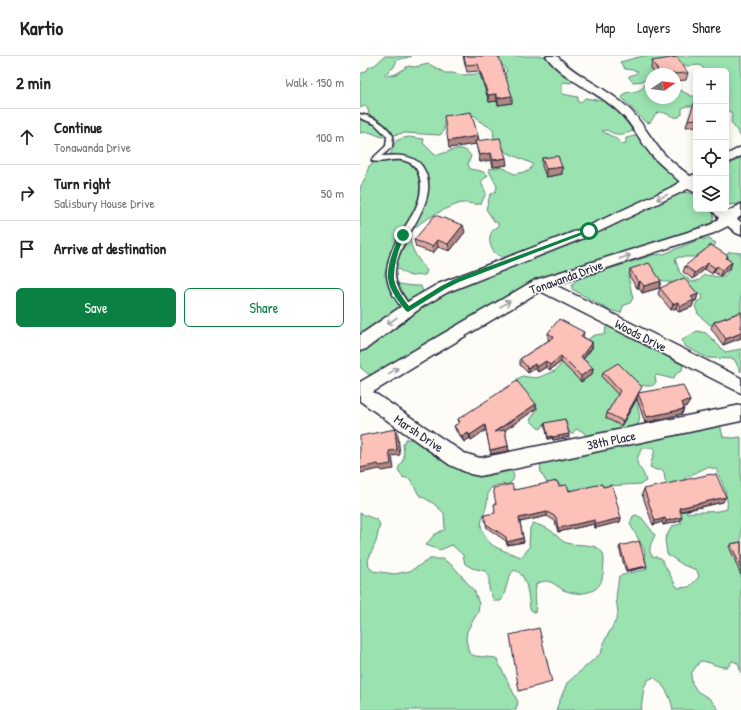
<!DOCTYPE html>
<meta charset="utf-8">
<style>
body{margin:0;font-family:"Patrick Hand",sans-serif;background:#f6f6f6;color:#222}
.controls{position:absolute;right:12px;top:12px;display:grid;overflow:hidden;border-radius:6px;box-shadow:0 2px 10px #0003}
.controls button{width:36px;height:36px;display:grid;place-items:center;padding:0;border:0;border-bottom:1px solid #e0e0e0;background:#fff;color:#222;font:20px sans-serif}
.compass{position:absolute;left:285px;top:12px;width:36px;height:36px;border-radius:50%;background:#fff;box-shadow:0 2px 10px #0003;rotate:77deg}
.stop{position:absolute;width:12px;height:12px;margin:-9px;border:3px solid #0b8043;border-radius:50%;background:#fff}
.stop.end{background:#0b8043;border-color:#fff;box-shadow:0 1px 4px #0008}
.list{margin:0;padding:0;list-style:none}
h2{display:flex;justify-content:space-between;align-items:center;height:52px;margin:0;padding:0 16px;font-size:17px}
h2 small{font-size:13px;font-weight:400;color:#767676}
.list li{display:grid;grid-template-columns:26px 1fr auto;gap:12px;align-items:center;box-sizing:border-box;height:56px;padding:0 16px;border-top:1px solid #e0e0e0}
.list b{display:block;font-size:15px;white-space:nowrap}
.list p{margin:0;font-size:13px;white-space:nowrap;color:#767676}
.list em{font-size:13px;font-style:normal;color:#767676}
.actions{display:flex;gap:8px;padding:12px 16px}
.actions a{flex:1;padding:9px 0;border:1px solid #0b8043;border-radius:6px;text-align:center;font-size:14px;color:#0b8043}
.actions .main{background:#0b8043;color:#fff}
.icon{flex:none;width:22px;height:22px;fill:none;stroke:currentColor;stroke-width:2;stroke-linecap:round;stroke-linejoin:round}
.map{position:relative;flex:none;width:381px;height:654px;overflow:hidden}
header{display:flex;align-items:center;gap:24px;box-sizing:border-box;height:56px;padding:0 20px;background:#fff;border-bottom:1px solid #e0e0e0}
header strong{font-size:19px}
nav{display:flex;gap:22px;margin-inline-start:auto;font-size:14px}
main{display:flex}
aside{flex:1;background:#fff}
.map>svg:first-child{display:block}
.green{fill:#9ae2b0;stroke:#5e8276;fill-rule:evenodd}
.lines{fill:none;stroke-linecap:round;stroke-linejoin:round}
.lane-casing{stroke:#22223b;stroke-width:3}
.street-casing{stroke:#22223b;stroke-width:3}
.lane{fill:#fdfcf7;fill-rule:evenodd}
.street{fill:#fdfcf7;fill-rule:evenodd}
.wall{fill:#d9a69e;stroke:#22223b}
.shaded-wall{fill:#b08781;stroke:#22223b}
.building{fill:#fcc1b8;stroke:#22223b}
.oneway{stroke:#9a9aa2}
.route{fill:#0b8043}
.labels{text-anchor:middle;stroke-width:3;stroke-linejoin:round;paint-order:stroke}
.street-label{font-size:13px;fill:#22223b;stroke:#fdfcf7}
</style>
<header>
<strong>Kartio</strong>
<nav><a>Map</a><a>Layers</a><a>Share</a></nav>
</header>
<main>
<aside>
<h2>2 min<small>Walk · 150 m</small></h2>
<ul class="list">
<li><svg class="icon" aria-label="ahead" viewBox="0 0 24 24"><path d="M12 20V5M6 11l6-6 6 6"/></svg><div><b>Continue</b><p>Tonawanda Drive</p></div><em>100 m</em></li>
<li><svg class="icon" aria-label="right" viewBox="0 0 24 24"><path d="M7 20v-9h11M14 6l5 5-5 5"/></svg><div><b>Turn right</b><p>Salisbury House Drive</p></div><em>50 m</em></li>
<li><svg class="icon" aria-label="arrive" viewBox="0 0 24 24"><path d="M6 21V4h12l-3 4 3 4H6"/></svg><div><b>Arrive at destination</b></div></li>
</ul>
<div class="actions"><a class="main">Save</a><a>Share</a></div>
</aside>
<div class="map">
<svg width="381" height="654" viewBox="0 0 381 654">
<rect width="100%" height="100%" fill="#fdfcf7"/>
<filter id="ink" filterUnits="userSpaceOnUse"><feTurbulence type="fractalNoise" baseFrequency=".025" numOctaves="2"/><feDisplacementMap in="SourceGraphic" scale="8" xChannelSelector="R" yChannelSelector="G"/><feConvolveMatrix kernelMatrix="1 2 1 2 8 2 1 2 1" color-interpolation-filters="sRGB"/></filter>
<g filter="url(#ink)">
<path class="green" d="M25,0h27l-15,4 -3,7 -9,7 1,2 10,-2 12,-8 6,1 15,-3 16,9h7l10,2 17,-1 13,1 13,-2 2,-2c-6,-11 -16,-12 -27,-15h65l10,10 20,15 -5,2 -6,-1 -2,2v10l16,3v5h3l4,-4 23,4 13,11 15,17c-11,4 -19,7 -29,0l-5,1 13,7 7,6 4,-1v-5l13,-3 38,44 1,5 -92,44 -82,30c-3,-1 -7,-3 -9,-5 -7,-7 -8,-22 3,-26v-4l-4,-2 -8,-12 4,-14 6,-4 1,-5 -8,-15v-2l13,-2 12,7 15,-3 4,-7 -27,-12 -7,-9 -5,-3 -1,-11 -14,-8 -3,-5 -7,-1 -25,7v9l-4,4 -35,-2 -23,4 -13,-5 -9,1v-12l9,-8 -2,-6 -3,-1 -4,2v-34l6,-3 3,-4 6,-2z
M283,0h98v81l-10,-15 1,-9 -6,-3v-39h-20l-6,-6 -13,1 -15,-9c-3,10 -13,12 -21,17v4l-8,3 -10,1 -4,-4v-2l6,-2 3,-3 -13,-2 -5,-7z
M291,26v16h24v-7l5,-1 11,6h5v10h-9l-5,2v6l-3,3c-7,2 -16,-8 -22,-4 -4,3 -4,8 -8,10l-5,-2 -22,-23 3,-5c7,-1 17,-1 20,-9z
M49,81l15,2 -1,4 12,12c14,-1 26,-14 36,1l-3,8 2,5 11,2 7,4 -7,7 5,11 -5,11c-7,1 -13,-2 -19,-1 -10,2 -51,21 -52,32 -1,14 10,26 17,36l-2,4c-4,0 -10,1 -14,1 -8,-2 -14,-11 -24,-8l-3,7c9,10 24,11 37,11l2,6 -63,46v-150l5,-10 4,-12c6,-5 14,-5 20,-11 10,-11 -2,-14 20,-18z
M381,101v47l-15,1v-38z
M322,136l9,1 5,2v14h15c4,5 3,8 1,14l-11,5 -162,52 -65,35 -101,60 -5,-1 -8,-7v-16l4,-4 83,-57 150,-58z
M340,183h9l7,4 -4,6 -7,1 -10,7h-16l-4,2 5,14 12,9 8,-2 4,-5c16,1 21,7 28,-12l-6,-6 1,-3 3,-2 11,1v65l-7,-3c-9,2 -15,10 -24,10l-12,-11 -3,-8 3,-5 5,-2 -1,-4 -12,-5 -11,-7 -12,-1 -11,-4 -26,-4 -2,2 5,22 -3,5 -7,3 -2,7 -12,-3 -37,-21v-5l6,-5 75,-24 11,-1z
M246,269l77,40 -1,5 -5,3 -4,6 -16,-4 -2,1 1,6c-3,6 -10,4 -15,3 -4,5 -1,11 3,16l-7,4c2,7 5,16 -1,22l-48,10 -6,-6 -6,-2 -4,5 -2,-1 -5,-13 -22,5 -2,4 -3,-1 -8,-8 8,-12 -21,-24v-5l6,-3c19,4 15,0 32,-5l8,-9 -4,-16 25,13 9,-12 -7,-5c5,-7 11,-8 19,-8z
M337,275l9,2 19,19 16,-3v23l-7,-13 -26,-1 -22,-11 -4,-7z
M360,368l3,13 10,1 8,-1v236l-3,-10 -6,-2 -4,6c-11,1 -18,-6 -28,-6l-9,13 1,9 5,8 13,8 9,11h-46c-2,-13 -8,-24 -19,-33l-6,3 -4,7 -3,23h-85l11,-27 34,-30 4,-13 11,-20 2,-7 -2,-15 3,-22 28,-7 -3,-20 -14,-25 3,-8 3,-1 6,3 13,17c-3,7 -8,14 -3,21l9,2 15,28 3,2 10,-1 10,-10 -2,-7 -14,-5 -16,-11 -2,-15 7,-13 9,-2v-3l-10,-32 -6,-9 -1,-8 -2,-2h-6l-6,-3 5,-18 -2,-1h-11c-11,21 0,15 4,33l-5,3 -51,3 -15,5 -16,-8 -12,-1 -6,-10 -1,-12zM347,411l9,2c5,12 13,26 11,40 -13,4 -26,2 -40,4l-7,-17 -1,-12 8,-7z
M46,383h8l46,32c16,7 32,0 49,-3l5,7 -1,5 -4,4c-6,1 -14,0 -18,4 -4,4 -3,10 -4,15 -4,19 -12,21 3,40 4,5 23,11 31,14l8,-9 1,-20 3,-5c6,2 12,4 17,7 5,3 9,9 14,12 13,6 41,-3 40,19 -1,17 -1,29 -20,32 -5,1 -12,0 -18,-2 -11,-4 -15,-15 -30,-7 -2,10 1,19 -1,29l-5,-4c-2,-13 -2,-35 -16,-39 -8,8 -7,21 -13,31h-7l-5,-12v-13l-4,-5 -13,-3 -7,-4 -2,-9 -11,-10 -12,5 -14,-5 8,-10 11,-6 -1,-16 -11,-10 -14,-8 -9,-16 -8,-2 -4,-8 6,-11 -1,-14z
M0,457l17,7 3,4 -4,18 -8,18 1,7 4,4 22,3 15,-3 20,-12h13l11,8 21,25 4,12 -1,8 -11,19 -1,8 3,14 6,3 21,2 22,44 -2,8h-156z"/>
<g class="lines">
<g class="lane-casing">
<path id="lane" d="M0,58c14,3 26,10 33,22l-1,11 -10,9c14,-1 31,-2 40,10 23,35 -25,70 -27,106 -1,15 10,25 17,38l-4,3 -3,-1c-9,-12 -19,-25 -18,-41 1,-10 4,-20 9,-29 11,-21 31,-41 23,-67 -2,-6 -5,-11 -11,-13 -12,-6 -25,2 -36,-1v-2l14,-13 1,-10 -12,-12 -15,-6z"/>
</g>
<g class="street-casing">
<path id="street" d="M186,0h11c20,21 48,31 69,50 16,14 24,33 38,48 8,8 17,15 26,22l6,-2v19l-8,-4 -94,45 -146,58 -26,15 -56,42 -6,2v-16l52,-36 26,-15 146,-56 86,-40 10,-6c-8,-8 -17,-15 -25,-23 -14,-15 -21,-34 -37,-48 -22,-21 -54,-30 -72,-55z
M381,91v9l-15,8v-9z
M381,148v12l-4,3 4,3v13l-5,-2 -8,-7 -14,7 -159,52 186,93v15l-201,-102 -167,101 91,61 16,5 261,-53v16l-261,55 -10,-2 -20,-9 -90,-64v-19l175,-102 169,-53 8,-3 7,-6 -8,-9h15l3,2z"/>
</g>
<use href="#lane" class="lane"/>
<use href="#street" class="street"/>
</g>
<path class="wall" d="M103,0h32l17,47 -14,2 -1,-4 -8,1 -10,-31 -12,1z
M292,5l36,12 -2,7 -11,1v-7h-21l-3,-6z
M336,43v27l-10,1 2,-7z
M118,80l1,4 28,25 -14,2 -2,-7 -11,2 -4,-18 -27,4z
M182,102l20,9v7l-16,3 -4,-11z
M105,176l-15,19 -12,-4 -5,6 -17,-6 -2,-7z
M368,200l-1,3 5,3 -2,6 -10,8 -6,-4 -2,2 -7,-5 -12,10 -10,-7 2,-6z
M270,213l31,12 -2,7 -17,5 -3,-5h-2l-8,-12z
M300,232l38,6 -2,7h-2l-2,6 -13,5 -3,-4 -5,2 -13,-16z
M381,256v26l-18,7 -12,-17 3,-6z
M224,276l-1,5 9,5v6l-9,11 10,9 -1,6 -11,8 -20,-20 -11,8 -4,-3 -8,5 -3,-3 -7,4 -8,-8v-6l29,-19 -1,-1v-6z
M243,316l37,21 50,8 -3,5 -4,1 -1,7 -37,9 -8,-24 -16,27 -15,-8 1,-5 11,-18 -16,-18z
M176,348v5l-31,21 4,21 -18,3 -5,-24 -15,10 -1,-2 -6,4 -8,-11 -2,-5 5,-3 -1,-4z
M185,367l24,14 -16,3 -1,-2 -4,1 -3,-13z
M199,430l10,5 34,-4 18,31 -1,4 -25,6 -1,-4 -36,8 -3,-11 -8,-5 -27,6 4,20 -17,3 -1,-4 -19,-13 -1,-4 9,-11 1,-9 18,-14z
M284,433l79,13 -43,10v9l-17,4 -1,-3 -9,3 -11,-31z
M381,486v33l-12,-29 2,-2z
M260,490l26,21 -20,5 -7,-24z"/>
<path class="shaded-wall" d="M136,38l1,7 -8,1 -1,-7z
M152,40v7l-14,2v-7z
M118,80l1,8 -4,-3 1,3 -27,4 -1,-7z
M131,97v7l-11,2 -1,-7z
M146,102l1,7 -14,2v-7z
M202,111v7l-16,3v-8z
M103,169l2,7 -15,19 -2,-7z
M77,184l1,7 -5,6 -1,-7z
M372,206l-2,6 -10,8 2,-6z
M348,207l-3,6 -12,10 2,-6z
M357,210l-3,6 -2,2 3,-6z
M280,225l-1,7h-2l1,-6z
M301,225l-2,7 -17,5 2,-7z
M338,238l-2,7h-2l-2,6 -13,5 2,-6 10,-9z
M318,246l-2,6 -5,2 2,-6z
M381,277v5l-18,7 3,-6z
M232,286v6l-12,14 1,-5z
M201,300v6l-11,8v-5z
M186,305v6l-8,5 -1,-5z
M175,308v5l-7,4v-5z
M233,312l-1,6 -11,8v-6z
M278,338l-1,5 -16,27 2,-5z
M330,345l-3,5 -8,2 3,-6z
M176,348v5l-41,28 -1,-5z
M324,353l-2,5 -37,9 2,-6z
M125,369l1,5 -15,10 -1,-5z
M35,373l3,6 2,20 -8,1 2,13 -12,2 -2,-2 -20,4v-5l29,-17z
M108,377l2,5 -6,4 -2,-5z
M209,378v3l-16,3v-3z
M192,380v2l-4,1v-2z
M148,390l1,5 -18,3 -1,-4z
M366,441l-3,5 -46,10 2,-4z
M187,456v4l-27,6 -1,-4z
M322,461l-2,4 -17,4 3,-4z
M261,462l-1,4 -25,6 1,-4z
M305,462l-3,4 -9,3 2,-4z
M235,464l-1,4 -36,8v-4z
M163,482l1,4 -17,3v-3z
M287,510l-1,1 -20,5 1,-2z"/>
<path class="building" d="M104,0h31l4,1 13,39 -14,2 -2,-4 -8,1 -10,-31 -12,1z
M317,1l11,16 -16,1h-12l-8,-13z
M336,43v20l-8,1z
M111,56l7,24 -30,5 -4,-25z
M140,82l6,20 -13,2 -2,-7 -12,2 -4,-14z
M198,100l4,11 -16,2 -4,-11z
M75,159l28,10 -15,19 -11,-4 -5,6 -18,-6z
M351,189l17,11 -2,2 6,4 -10,8 -5,-4 -2,2 -7,-5 -13,10 -10,-7z
M289,207l12,18 -17,5 -4,-5 -2,1 -8,-13z
M324,222l14,16 -7,3 3,3 -13,6 -3,-4 -5,2 -13,-16z
M381,256v21l-15,6 -12,-17z
M199,263l25,13 -3,4 11,6 -11,15 12,11 -12,8 -20,-20 -11,9 -4,-4 -9,6 -2,-3 -7,4 -8,-9 34,-22 -6,-4z
M258,307l24,24 -19,34 -16,-8 13,-22 -17,-19z
M157,325l19,23 -42,28 11,-2 3,16 -18,4 -5,-25 -15,10 -2,-2 -6,4 -8,-11 6,-4 -2,-3z
M323,329l7,16 -8,1 2,7 -37,8 -9,-24z
M205,363l4,15 -16,3 -1,-1 -4,1 -3,-14z
M35,373l2,21 -8,1 2,13 -12,2 -1,-2 -18,4v-32z
M351,418l1,1 4,-1 10,23 -47,11 3,9 -16,4 -1,-3 -10,3 -11,-32z
M197,425l2,5 8,-1 2,6 33,-7 1,3 9,-2 9,33 -25,6 -1,-4 -37,8 -2,-11 -9,-5 -28,6 4,20 -16,4 -1,-5 -20,-13 -2,-9 11,-2 -1,-9h2l-3,-16 19,-4 2,6z
M279,485l8,25 -20,4 -7,-24z
M381,486v26l-10,-24z
M179,572l13,54 -33,9 -9,-56z"/>
<defs><path id="oneway-shaft" d="M-6 0H5M1.5-3L5.5 0L1.5 3" fill="none" stroke-width="1.6" stroke-linecap="round" stroke-linejoin="round"/></defs>
<g class="oneway">
<use href="#oneway-shaft" transform="translate(302 141) rotate(155)"/>
<use href="#oneway-shaft" transform="translate(265 201) rotate(-18)"/>
<use href="#oneway-shaft" transform="translate(145 248) rotate(-31)"/>
<use href="#oneway-shaft" transform="translate(32 265) rotate(144)"/>
<use href="#oneway-shaft" transform="translate(33 315) rotate(-31)"/>
</g>
</g>
<path class="route" d="M227,174l5,1 -133,51 -14,7 -37,23 -2,-1c-7,-9 -17,-21 -18,-33 -1,-14 7,-33 13,-45h2l2,2c-6,13 -11,28 -11,43 1,10 9,20 15,28l32,-20 14,-7z"/>
<g class="labels">
<g class="street-label">
<text transform="translate(206 221) rotate(-20)" y="5">Tonawanda Drive</text>
<text transform="translate(281 279) rotate(27)" y="5">Woods Drive</text>
<text transform="translate(59 377) rotate(34)" y="5">Marsh Drive</text>
<text transform="translate(251 384) rotate(-12)" y="5">38th Place</text>
</g>
</g>
</svg>
<div class="controls">
<button>+</button>
<button>−</button>
<button><svg class="icon" aria-label="locate" viewBox="0 0 24 24"><circle cx="12" cy="12" r="6"/><path d="M12 2v4M12 18v4M2 12h4M18 12h4"/></svg></button>
<button><svg class="icon" aria-label="layers" viewBox="0 0 24 24"><path d="M12 4l9 5-9 5-9-5zM3 14l9 5 9-5"/></svg></button>
</div>
<svg class="compass" viewBox="-18 -18 36 36"><path d="M0-13l5 13h-10z" fill="#e53935"/><path d="M0 13l5-13h-10z" fill="#767676"/></svg>
<div class="stop" style="left:229px;top:175px"></div>
<div class="stop end" style="left:43px;top:179px"></div>
</div>
</main>
